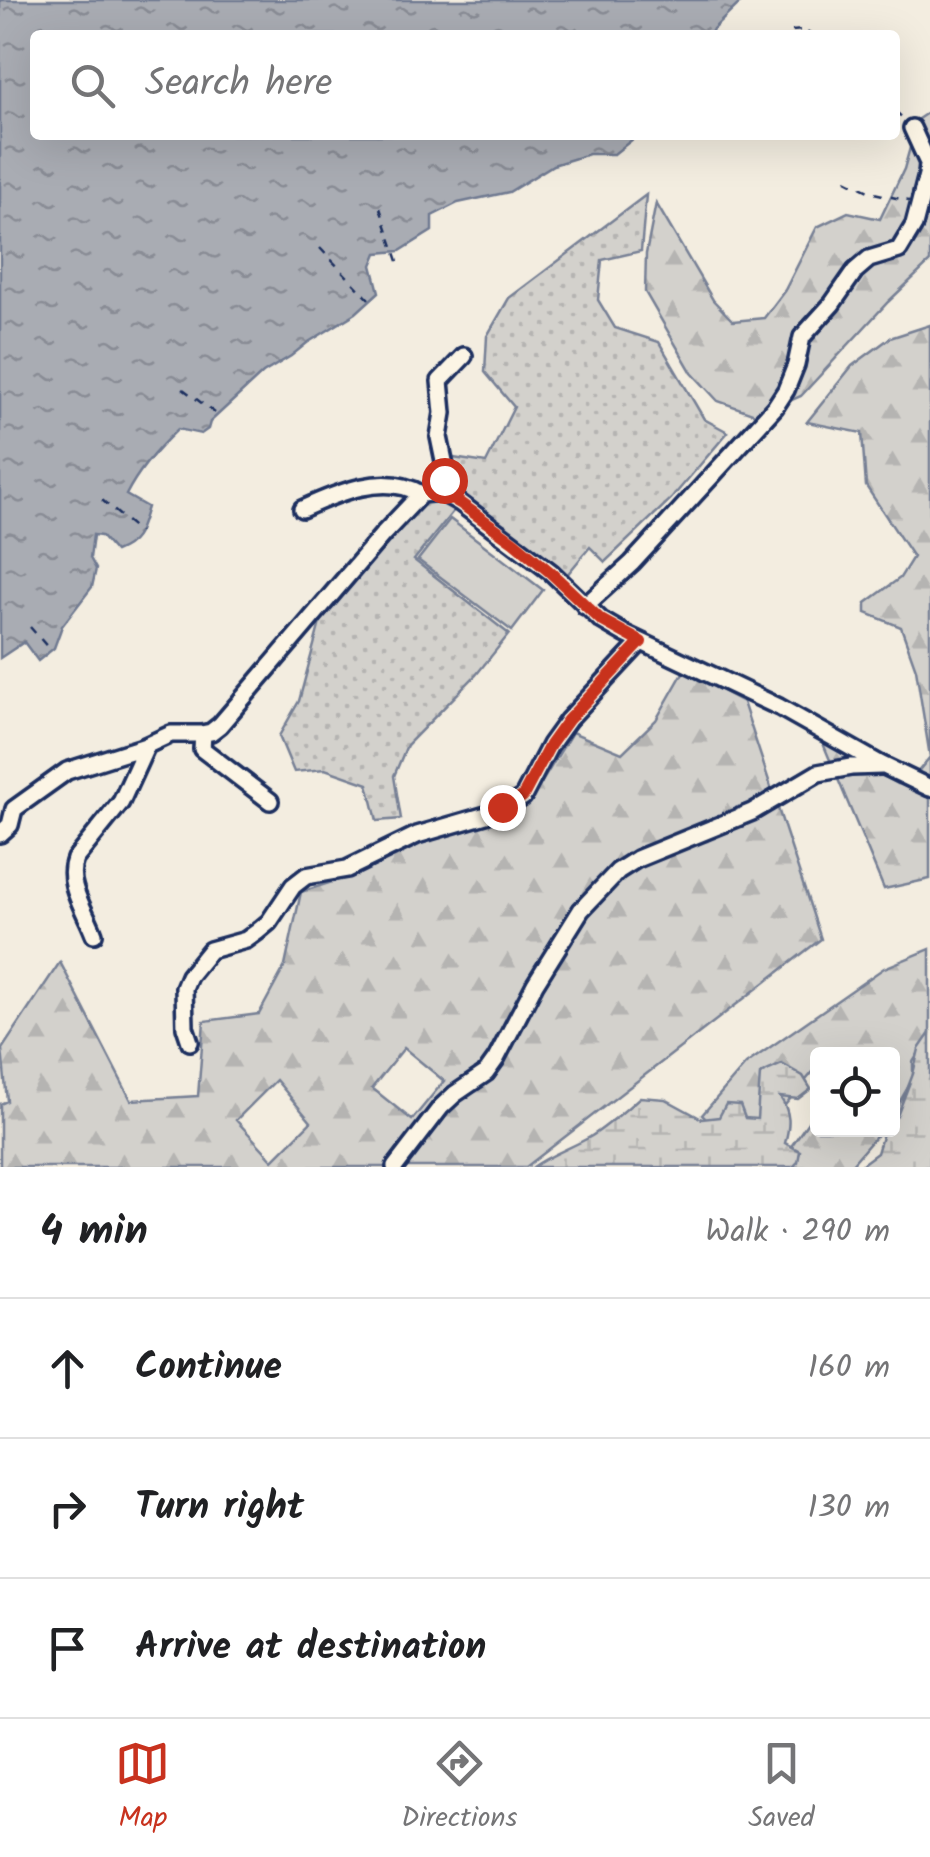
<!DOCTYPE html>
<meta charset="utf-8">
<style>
body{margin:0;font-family:Kalam,sans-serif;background:#f6f6f6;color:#202124}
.controls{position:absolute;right:30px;bottom:30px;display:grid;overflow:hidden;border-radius:10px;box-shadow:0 10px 40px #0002}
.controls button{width:90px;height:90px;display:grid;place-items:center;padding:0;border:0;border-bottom:2px solid #e0e0e0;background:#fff;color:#202124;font:50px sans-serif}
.stop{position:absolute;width:30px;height:30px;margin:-22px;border:8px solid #c8321e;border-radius:50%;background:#fff}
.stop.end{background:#c8321e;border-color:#fff;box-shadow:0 2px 10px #0008}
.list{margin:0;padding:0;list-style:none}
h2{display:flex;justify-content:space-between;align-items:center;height:130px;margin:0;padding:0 40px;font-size:42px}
h2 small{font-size:32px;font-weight:400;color:#757577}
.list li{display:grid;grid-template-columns:65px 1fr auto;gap:30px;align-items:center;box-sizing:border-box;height:140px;padding:0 40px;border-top:2px solid #e0e0e0}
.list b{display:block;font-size:38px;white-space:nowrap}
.list em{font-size:32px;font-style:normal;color:#757577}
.icon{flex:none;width:55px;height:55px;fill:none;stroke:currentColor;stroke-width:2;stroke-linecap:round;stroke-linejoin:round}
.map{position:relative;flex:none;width:930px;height:1167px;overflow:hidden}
.search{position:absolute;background:#fff;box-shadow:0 10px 40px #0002;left:30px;right:30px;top:30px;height:110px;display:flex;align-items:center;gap:25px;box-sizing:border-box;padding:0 35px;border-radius:10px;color:#757577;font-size:38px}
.sheet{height:550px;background:#fff}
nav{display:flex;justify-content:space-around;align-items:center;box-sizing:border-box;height:140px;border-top:2px solid #e0e0e0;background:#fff;font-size:28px;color:#757577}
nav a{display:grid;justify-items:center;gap:5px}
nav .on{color:#c8321e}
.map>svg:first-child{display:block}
.grass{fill:url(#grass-dots);stroke:#778095;stroke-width:2.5}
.forest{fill:url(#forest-firs);stroke:#778095;stroke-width:2.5;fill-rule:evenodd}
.wetland{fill:url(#wetland-marsh);stroke:#778095;stroke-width:2.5}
.green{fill:#d3d1cc;stroke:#778095;stroke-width:2.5}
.water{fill:url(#water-ripples);stroke:#707a91;stroke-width:2.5}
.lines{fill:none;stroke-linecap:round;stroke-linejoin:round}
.minor-casing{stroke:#1b2f5e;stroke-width:22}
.path{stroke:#1b2f5e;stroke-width:2.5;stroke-dasharray:8 8;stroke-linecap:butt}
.minor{stroke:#fcf5e5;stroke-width:15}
.route{stroke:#c8321e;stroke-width:12}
</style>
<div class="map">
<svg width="930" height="1167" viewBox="0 0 930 1167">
<defs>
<pattern id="grass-dots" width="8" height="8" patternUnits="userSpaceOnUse" patternTransform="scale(2.5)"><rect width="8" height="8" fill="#d3d1cc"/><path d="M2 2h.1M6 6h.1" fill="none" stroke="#b5b4b2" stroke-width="1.8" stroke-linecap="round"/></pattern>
<pattern id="forest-firs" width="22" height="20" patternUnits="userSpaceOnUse" patternTransform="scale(2.5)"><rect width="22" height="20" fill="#d3d1cc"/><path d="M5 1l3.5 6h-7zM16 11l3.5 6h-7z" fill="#b5b4b2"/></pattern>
<pattern id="wetland-marsh" width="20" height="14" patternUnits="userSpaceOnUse" patternTransform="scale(2.5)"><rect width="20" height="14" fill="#d3d1cc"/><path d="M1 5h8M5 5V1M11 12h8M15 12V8" fill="none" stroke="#b5b4b2"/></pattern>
<pattern id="water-ripples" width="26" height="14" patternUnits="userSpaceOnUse" patternTransform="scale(2.5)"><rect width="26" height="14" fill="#a9acb3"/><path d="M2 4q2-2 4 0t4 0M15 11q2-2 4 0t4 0" fill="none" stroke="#898c95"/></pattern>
</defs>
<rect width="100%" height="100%" fill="#f3ede0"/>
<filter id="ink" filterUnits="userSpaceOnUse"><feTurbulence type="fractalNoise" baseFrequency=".01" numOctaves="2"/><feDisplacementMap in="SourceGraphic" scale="20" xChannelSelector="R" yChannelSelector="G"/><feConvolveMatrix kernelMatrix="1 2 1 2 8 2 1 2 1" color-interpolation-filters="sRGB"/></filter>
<g filter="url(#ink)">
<path class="grass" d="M646,195l-5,56 -39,9 -4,40 17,28 44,14 45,77 24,13 -57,67 -66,63 -15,-15 -24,29 -103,-77 -49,61 95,74 -33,41 -69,70 -13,31 7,43 -24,2 -9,-37 -43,-15 -31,3 -15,-36 20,-35 22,-82 102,-118 18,-4 12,-39 33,5 28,-56 -29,-35 2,-36 22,-38z"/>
<path class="forest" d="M930,111v151l-42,40 -87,94 -43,19 -40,-14 -26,-28 -47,-81 1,-38 10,-51 57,97 20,21 31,-3 21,-28 32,-63 31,-15 32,7 24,-50 14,-50z
M930,325v432l-14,-88 -15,-42 -35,-14v-10l34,-25 13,-21 -47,-71 -4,-53 -55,-11 45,-56 38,-28z
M684,671l59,31 78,237 -295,228h-526v-63l7,-3 -5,-52 58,-87 71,138 67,-4 6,-75 55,-7 26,-48 16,-74 59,-19 56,-30 89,-26 26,-17 41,-68 50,21 34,-33zM404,1048l40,33 -32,39 -40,-32zM276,1080l35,42 -38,38 -37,-40z
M822,741l76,43 18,-10 14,-17v122l-46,10z
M930,949v86l-17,27v17l-20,34 -1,-59h-74l-1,13 -58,69h-36l-21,-21 44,-51 138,-96z
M817,1109l1,21h63l-30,35 -4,2h-62l7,-22z"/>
<path class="wetland" d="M930,1033v134h-72l19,-14 7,-23h8l1,-10 4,-4 16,-42 6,-25z
M782,1064l21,12 8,13 -13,10 -18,-2c11,16 10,28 5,46l15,8 -2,11 -5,5h-260c18,-13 38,-19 57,-30 18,-11 34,-26 50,-40l25,2 37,20 17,-2 7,-13 14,1 5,13 12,1 3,-45z"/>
<path class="green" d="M450,519l93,71 -31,41 -94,-71z"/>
<path class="water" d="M0,0h743l-30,29 -3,6h-675v100h603l-24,19h-25l-36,11 -44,27 -51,11 -26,13v15l-32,20 -23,2 -5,12 7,27 -23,21 -49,30 -16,13 -28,17 -53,49 -2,7 -7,5 -23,-5c-21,20 -39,40 -52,66l21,12c-7,22 -8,36 -32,45l-14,-16 -8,-1 -3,23 6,11 -4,18 -30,39 -8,22 -16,13 -14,-19 -24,16z"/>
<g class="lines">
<g class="minor-casing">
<path id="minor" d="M441,492l4,-26 -6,-29 4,-24 -3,-32 24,-25
M302,509c35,-16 83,-37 119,-15
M585,606l47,-43 143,-156 11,-17 10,-25 6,-28 30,-33 23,-33 14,-12 30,-9 15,-25 13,-50 1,-12 -16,-35
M203,734l-1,15 68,52
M0,834l10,-9 4,-16 53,-38 76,-24 28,-13h30l10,-2 9,-7 164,-192 37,-39 20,-2 19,11 91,69 50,48 24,14 154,73 101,57 50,24
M94,934c-8,-23 -29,-50 -19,-75l46,-57 26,-57
M190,1042l-5,-15 -1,-39 5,-12 21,-26 36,-10 11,-8 12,-10 24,-36 13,-10 41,-7 70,-34 69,-20 28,-12 9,-6 27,-52 18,-25 73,-78
M395,1167l46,-60 14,-13 31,-21 10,-14 39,-75 46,-74 37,-39 19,-12 115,-47 66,-39 33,-6 30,-1"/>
</g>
<path class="path" d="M792,31l11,-1 9,5
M895,111l10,9
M846,180l24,12 39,9
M380,208l19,56
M320,248l49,51
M183,389l36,27
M102,500l37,32
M30,627l21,24"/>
<use href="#minor" class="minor"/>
</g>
</g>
<g class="lines" filter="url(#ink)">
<path class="route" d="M444,480l-3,12 19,11 54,39 36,30 51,48 40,22 -73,78 -18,25 -27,51 -9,7 -12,4"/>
</g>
</svg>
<div class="controls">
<button><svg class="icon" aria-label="locate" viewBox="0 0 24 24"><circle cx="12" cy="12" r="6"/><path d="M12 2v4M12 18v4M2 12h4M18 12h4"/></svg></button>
</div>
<div class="stop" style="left:444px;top:480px"></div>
<div class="stop end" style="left:502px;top:807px"></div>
<div class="search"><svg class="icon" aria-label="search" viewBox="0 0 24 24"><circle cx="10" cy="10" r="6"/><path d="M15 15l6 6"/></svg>Search here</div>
</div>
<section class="sheet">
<h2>4 min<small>Walk · 290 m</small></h2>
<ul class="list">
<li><svg class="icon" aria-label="ahead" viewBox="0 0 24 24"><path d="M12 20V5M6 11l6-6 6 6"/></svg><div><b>Continue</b></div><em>160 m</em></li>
<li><svg class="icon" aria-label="right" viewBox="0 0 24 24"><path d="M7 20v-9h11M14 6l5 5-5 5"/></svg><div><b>Turn right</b></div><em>130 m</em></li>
<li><svg class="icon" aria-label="arrive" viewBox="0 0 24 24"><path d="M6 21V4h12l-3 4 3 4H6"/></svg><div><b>Arrive at destination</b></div></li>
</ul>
</section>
<nav>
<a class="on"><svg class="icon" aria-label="map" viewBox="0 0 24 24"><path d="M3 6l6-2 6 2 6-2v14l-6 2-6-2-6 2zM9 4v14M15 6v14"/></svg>Map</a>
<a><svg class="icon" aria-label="directions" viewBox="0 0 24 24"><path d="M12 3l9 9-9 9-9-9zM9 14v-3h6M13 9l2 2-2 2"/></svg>Directions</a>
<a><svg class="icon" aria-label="saved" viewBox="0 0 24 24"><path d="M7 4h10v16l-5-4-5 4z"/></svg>Saved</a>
</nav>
